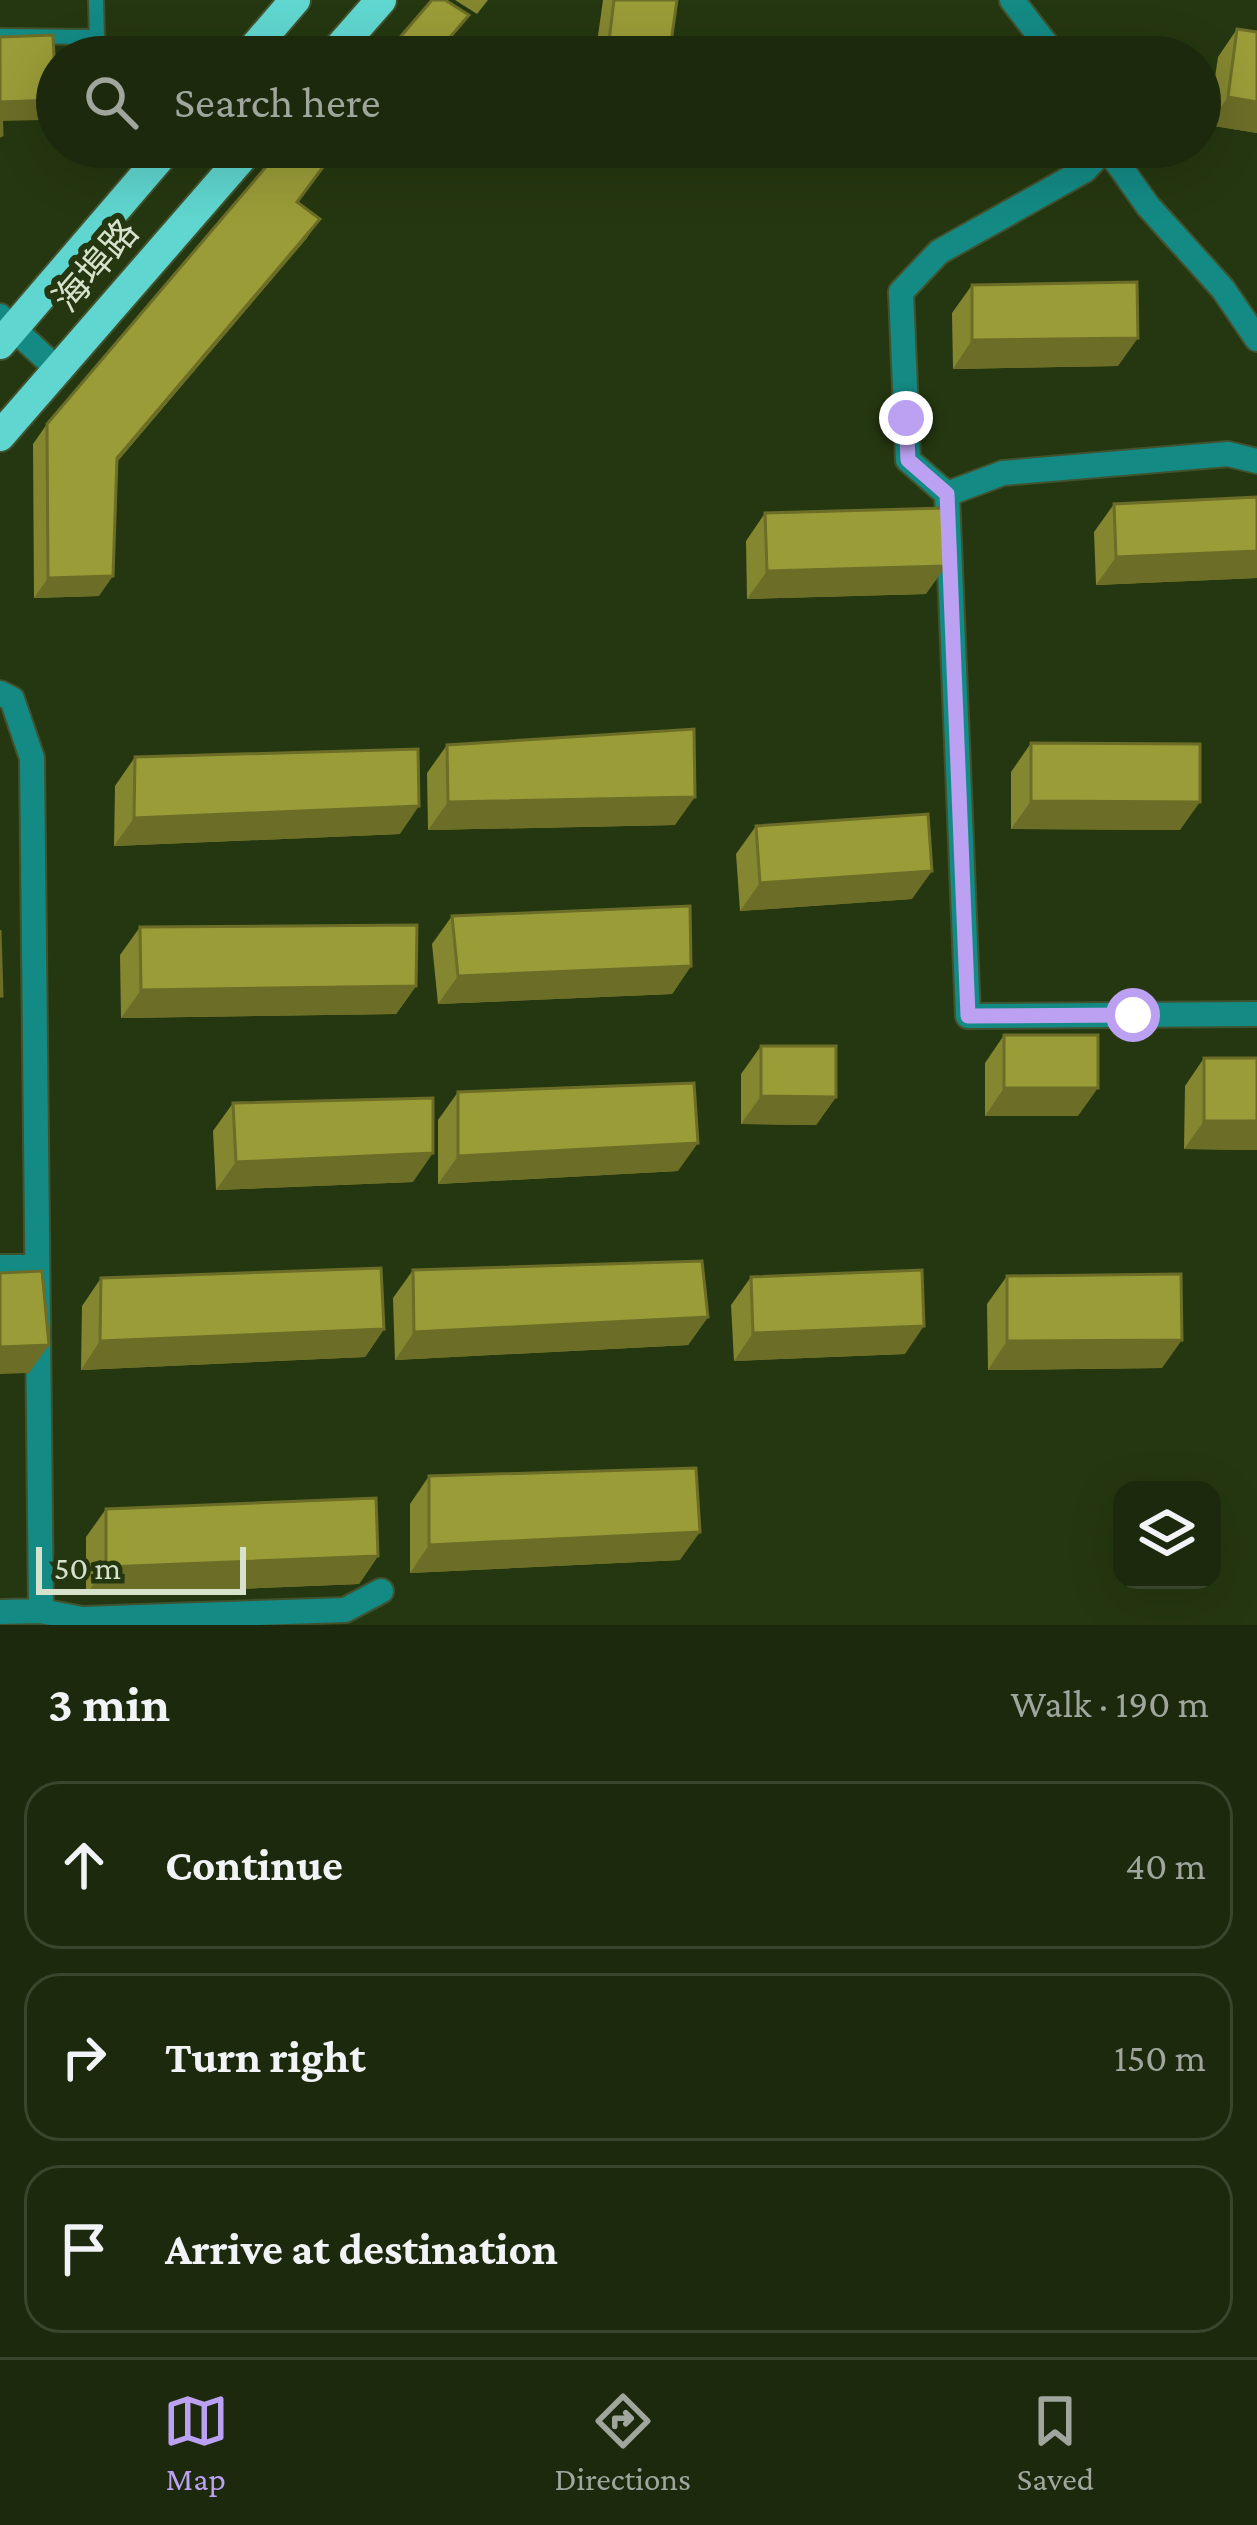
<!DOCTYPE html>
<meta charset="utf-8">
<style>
body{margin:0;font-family:"Crimson Pro","Noto Sans SC",serif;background:#29351a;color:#f1f3f6}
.controls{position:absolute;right:36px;bottom:36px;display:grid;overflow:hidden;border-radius:24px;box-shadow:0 12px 48px #0002}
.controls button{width:108px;height:108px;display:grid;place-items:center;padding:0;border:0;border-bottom:3px solid #3a452d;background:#1c290c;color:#f1f3f6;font:60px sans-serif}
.scale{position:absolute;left:36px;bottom:30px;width:210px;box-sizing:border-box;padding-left:12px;border:6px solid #d7e2cc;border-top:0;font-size:33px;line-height:42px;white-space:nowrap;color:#d7e2cc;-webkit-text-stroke:9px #253710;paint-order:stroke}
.stop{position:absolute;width:36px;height:36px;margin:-27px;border:9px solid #bca0f2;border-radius:50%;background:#fff}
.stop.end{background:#bca0f2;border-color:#fff;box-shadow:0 3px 12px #0008}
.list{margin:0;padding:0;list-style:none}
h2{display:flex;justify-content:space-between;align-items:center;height:156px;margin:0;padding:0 48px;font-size:51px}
h2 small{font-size:39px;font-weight:400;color:#a0a69d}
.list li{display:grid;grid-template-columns:78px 1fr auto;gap:36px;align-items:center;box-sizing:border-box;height:168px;margin:0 24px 24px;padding:0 24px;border:3px solid #3a452d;border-radius:36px}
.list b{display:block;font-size:45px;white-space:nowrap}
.list em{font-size:39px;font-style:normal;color:#a0a69d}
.icon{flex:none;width:66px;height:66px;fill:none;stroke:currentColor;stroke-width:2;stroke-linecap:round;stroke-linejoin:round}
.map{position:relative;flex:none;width:1257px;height:1625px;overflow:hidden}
.search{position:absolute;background:#1c290c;box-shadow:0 12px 48px #0002;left:36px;right:36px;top:36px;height:132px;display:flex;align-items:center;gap:30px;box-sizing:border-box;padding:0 42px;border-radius:66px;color:#a0a69d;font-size:45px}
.sheet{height:732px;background:#1c290c}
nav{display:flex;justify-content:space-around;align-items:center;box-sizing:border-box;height:168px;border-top:3px solid #3a452d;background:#1c290c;font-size:33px;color:#a0a69d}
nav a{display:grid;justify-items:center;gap:6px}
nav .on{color:#bca0f2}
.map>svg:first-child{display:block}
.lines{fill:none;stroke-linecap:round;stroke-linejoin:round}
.service-casing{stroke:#41522e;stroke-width:18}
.minor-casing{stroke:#41522e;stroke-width:28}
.primary-casing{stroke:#41522e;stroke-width:34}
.service{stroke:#148a85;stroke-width:14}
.minor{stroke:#148a85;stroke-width:24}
.primary{stroke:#5fd6cf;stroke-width:30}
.wall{fill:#848630}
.shaded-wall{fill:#6c6d27}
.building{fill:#9a9c38;stroke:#6c6d27;stroke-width:3}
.route{stroke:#bca0f2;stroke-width:15}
.labels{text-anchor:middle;stroke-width:12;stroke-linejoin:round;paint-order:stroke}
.street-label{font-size:36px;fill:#d7e2cc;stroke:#253710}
</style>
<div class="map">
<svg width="1257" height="1625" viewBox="0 0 1257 1625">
<rect width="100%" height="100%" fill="#253710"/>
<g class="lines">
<g class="service-casing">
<path id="service" d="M0,36l97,1 -1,-37"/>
</g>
<g class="minor-casing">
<path id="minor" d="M1012,0l44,57
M1106,147l-21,23 -146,82 -38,40 7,168 39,34 21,522 289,-2
M1106,147l42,59 75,83 34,50
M0,316l56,52
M947,494l56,-21 225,-19 29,7
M0,693l12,6 20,59 9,853 -41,1
M0,1267h36
M41,1611l41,8 263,-9 36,-19"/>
</g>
<g class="primary-casing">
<path id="primary" d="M246,57l49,-57
M331,57l50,-57
M0,344l169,-197
M0,436l251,-289"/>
</g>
<use href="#service" class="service"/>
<use href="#minor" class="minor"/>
<use href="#primary" class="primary"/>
</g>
<path class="wall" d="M455,0h33l-11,14z
M603,0h74l-8,57h-74z
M1237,29l20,3v101l-49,-8 10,-68z
M298,202l22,17 -14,20 -189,223 -18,134 -65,2 -1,-154 14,-20z
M972,285l146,81 -165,3 -1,-56z
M1257,497v81l-161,7 -2,-53 20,-28z
M765,513l161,81 -179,5 -1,-58z
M1031,743l149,87 -169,-1v-57z
M447,745l228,80 -247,5 -1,-57z
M135,757l265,77 -286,12 1,-60z
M756,826l156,73 -172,12 -4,-57z
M452,916l239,50 -19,28 -234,10 -6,-60z
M140,927l276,59 -20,28 -275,4 -1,-63z
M1004,1035l74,81h-93v-53z
M761,1046l75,51 -20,28 -75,-1v-50z
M1204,1058h53v92l-73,-1 1,-63z
M458,1092l220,79 -240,13v-64z
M233,1103l180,79 -197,8 -3,-59z
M413,1270l295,47 -20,28 -293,15 -2,-62z
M1007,1276l155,92 -174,2 -1,-66z
M751,1277l154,77 -171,7 -3,-56z
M101,1278l283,51 -19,28 -284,13 1,-64z
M429,1476l251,84 -270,13v-69z
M106,1509l272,47 -19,28 -273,11v-58z"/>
<path class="shaded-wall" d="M1228,97l29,5v31l-49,-8z
M56,100l-14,20 -42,1 1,-19z
M830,147h199l-7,11 -195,-6z
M320,219l-14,20 -203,239 14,-20z
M1138,338l-20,28 -165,3 19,-29z
M1257,551v27l-161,7 20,-28z
M946,566l-20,28 -179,5 20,-28z
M113,576l-14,20 -65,2 14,-20z
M695,797l-20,28 -247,5 20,-28z
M1031,801l169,1 -20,28 -169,-1z
M419,806l-19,28 -286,12 20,-28z
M932,871l-20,28 -172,12 20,-28z
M691,966l-19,28 -234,10 20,-28z
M416,986l-20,28 -275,4 20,-28z
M1004,1088h94l-20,28h-93z
M761,1096l75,1 -20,28 -75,-1z
M1204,1121h53v29l-73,-1z
M698,1143l-20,28 -240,13 20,-28z
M433,1153l-20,29 -197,8 20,-28z
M708,1317l-20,28 -293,15 19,-28z
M924,1326l-19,28 -171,7 19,-28z
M384,1329l-19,28 -284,13 19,-29z
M1182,1340l-20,28 -174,2 19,-29z
M49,1345l-20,28 -29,1v-27z
M700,1532l-20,28 -270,13 19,-28z
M378,1556l-19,28 -273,11 20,-28z"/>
<path class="building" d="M432,0h13l24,15 -36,42h-50z
M614,0h63l-8,57h-62z
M1237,29l20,3v70l-29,-5z
M53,35l3,65 -55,2 1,33 -2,1v-99z
M283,147h55l-41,55 23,17 -203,239 -4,118 -65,2 -1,-154z
M1137,282l1,56 -166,2v-55z
M1257,497v54l-141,6 -2,-53z
M944,508l2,58 -179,5 -2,-58z
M694,729l1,68 -247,5 -1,-57z
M1031,743l169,1v58l-169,-1z
M418,749l1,57 -285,12 1,-61z
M928,814l4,57 -172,12 -4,-57z
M690,906l1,60 -233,10 -6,-60z
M417,925l-1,61 -275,4 -1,-63z
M0,930l2,66h-2z
M1004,1035h94v53h-94z
M761,1046h75v51l-75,-1z
M1204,1058h53v63h-53z
M694,1083l4,60 -240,13v-64z
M433,1098v55l-197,9 -3,-59z
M702,1261l6,56 -294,15 -1,-62z
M381,1268l3,61 -284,12 1,-63z
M922,1270l2,56 -171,7 -2,-56z
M42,1271l7,74 -49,2v-74z
M1181,1274l1,66 -175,1v-65z
M696,1468l4,64 -271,13v-69z
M376,1498l2,58 -272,11v-58z"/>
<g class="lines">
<path class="route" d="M906,418l2,42 39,34 21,522 165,-1"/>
</g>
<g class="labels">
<g class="street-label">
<text transform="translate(95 265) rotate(-49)" y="13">海埠路</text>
</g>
</g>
</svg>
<div class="controls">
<button><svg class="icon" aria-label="layers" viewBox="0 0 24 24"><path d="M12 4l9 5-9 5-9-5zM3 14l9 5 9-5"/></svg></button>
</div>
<div class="scale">50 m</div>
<div class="stop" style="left:1133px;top:1015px"></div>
<div class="stop end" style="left:906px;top:418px"></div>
<div class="search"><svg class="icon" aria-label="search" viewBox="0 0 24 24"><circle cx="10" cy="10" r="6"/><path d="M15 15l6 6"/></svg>Search here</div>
</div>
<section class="sheet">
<h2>3 min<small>Walk · 190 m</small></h2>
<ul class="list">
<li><svg class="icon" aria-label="ahead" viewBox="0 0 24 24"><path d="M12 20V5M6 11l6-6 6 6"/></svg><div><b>Continue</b></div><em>40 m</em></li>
<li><svg class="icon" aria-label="right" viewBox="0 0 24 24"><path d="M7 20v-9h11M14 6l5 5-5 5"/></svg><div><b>Turn right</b></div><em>150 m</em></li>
<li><svg class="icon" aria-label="arrive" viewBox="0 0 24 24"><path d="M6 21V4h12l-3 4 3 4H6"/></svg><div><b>Arrive at destination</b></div></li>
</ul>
</section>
<nav>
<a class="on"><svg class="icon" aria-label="map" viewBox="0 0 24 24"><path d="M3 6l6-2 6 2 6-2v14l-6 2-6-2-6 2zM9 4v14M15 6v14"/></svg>Map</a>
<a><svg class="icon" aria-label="directions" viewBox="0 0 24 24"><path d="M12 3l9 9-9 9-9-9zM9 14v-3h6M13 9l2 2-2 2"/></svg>Directions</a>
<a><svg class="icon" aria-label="saved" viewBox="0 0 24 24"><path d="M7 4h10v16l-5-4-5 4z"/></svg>Saved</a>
</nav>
